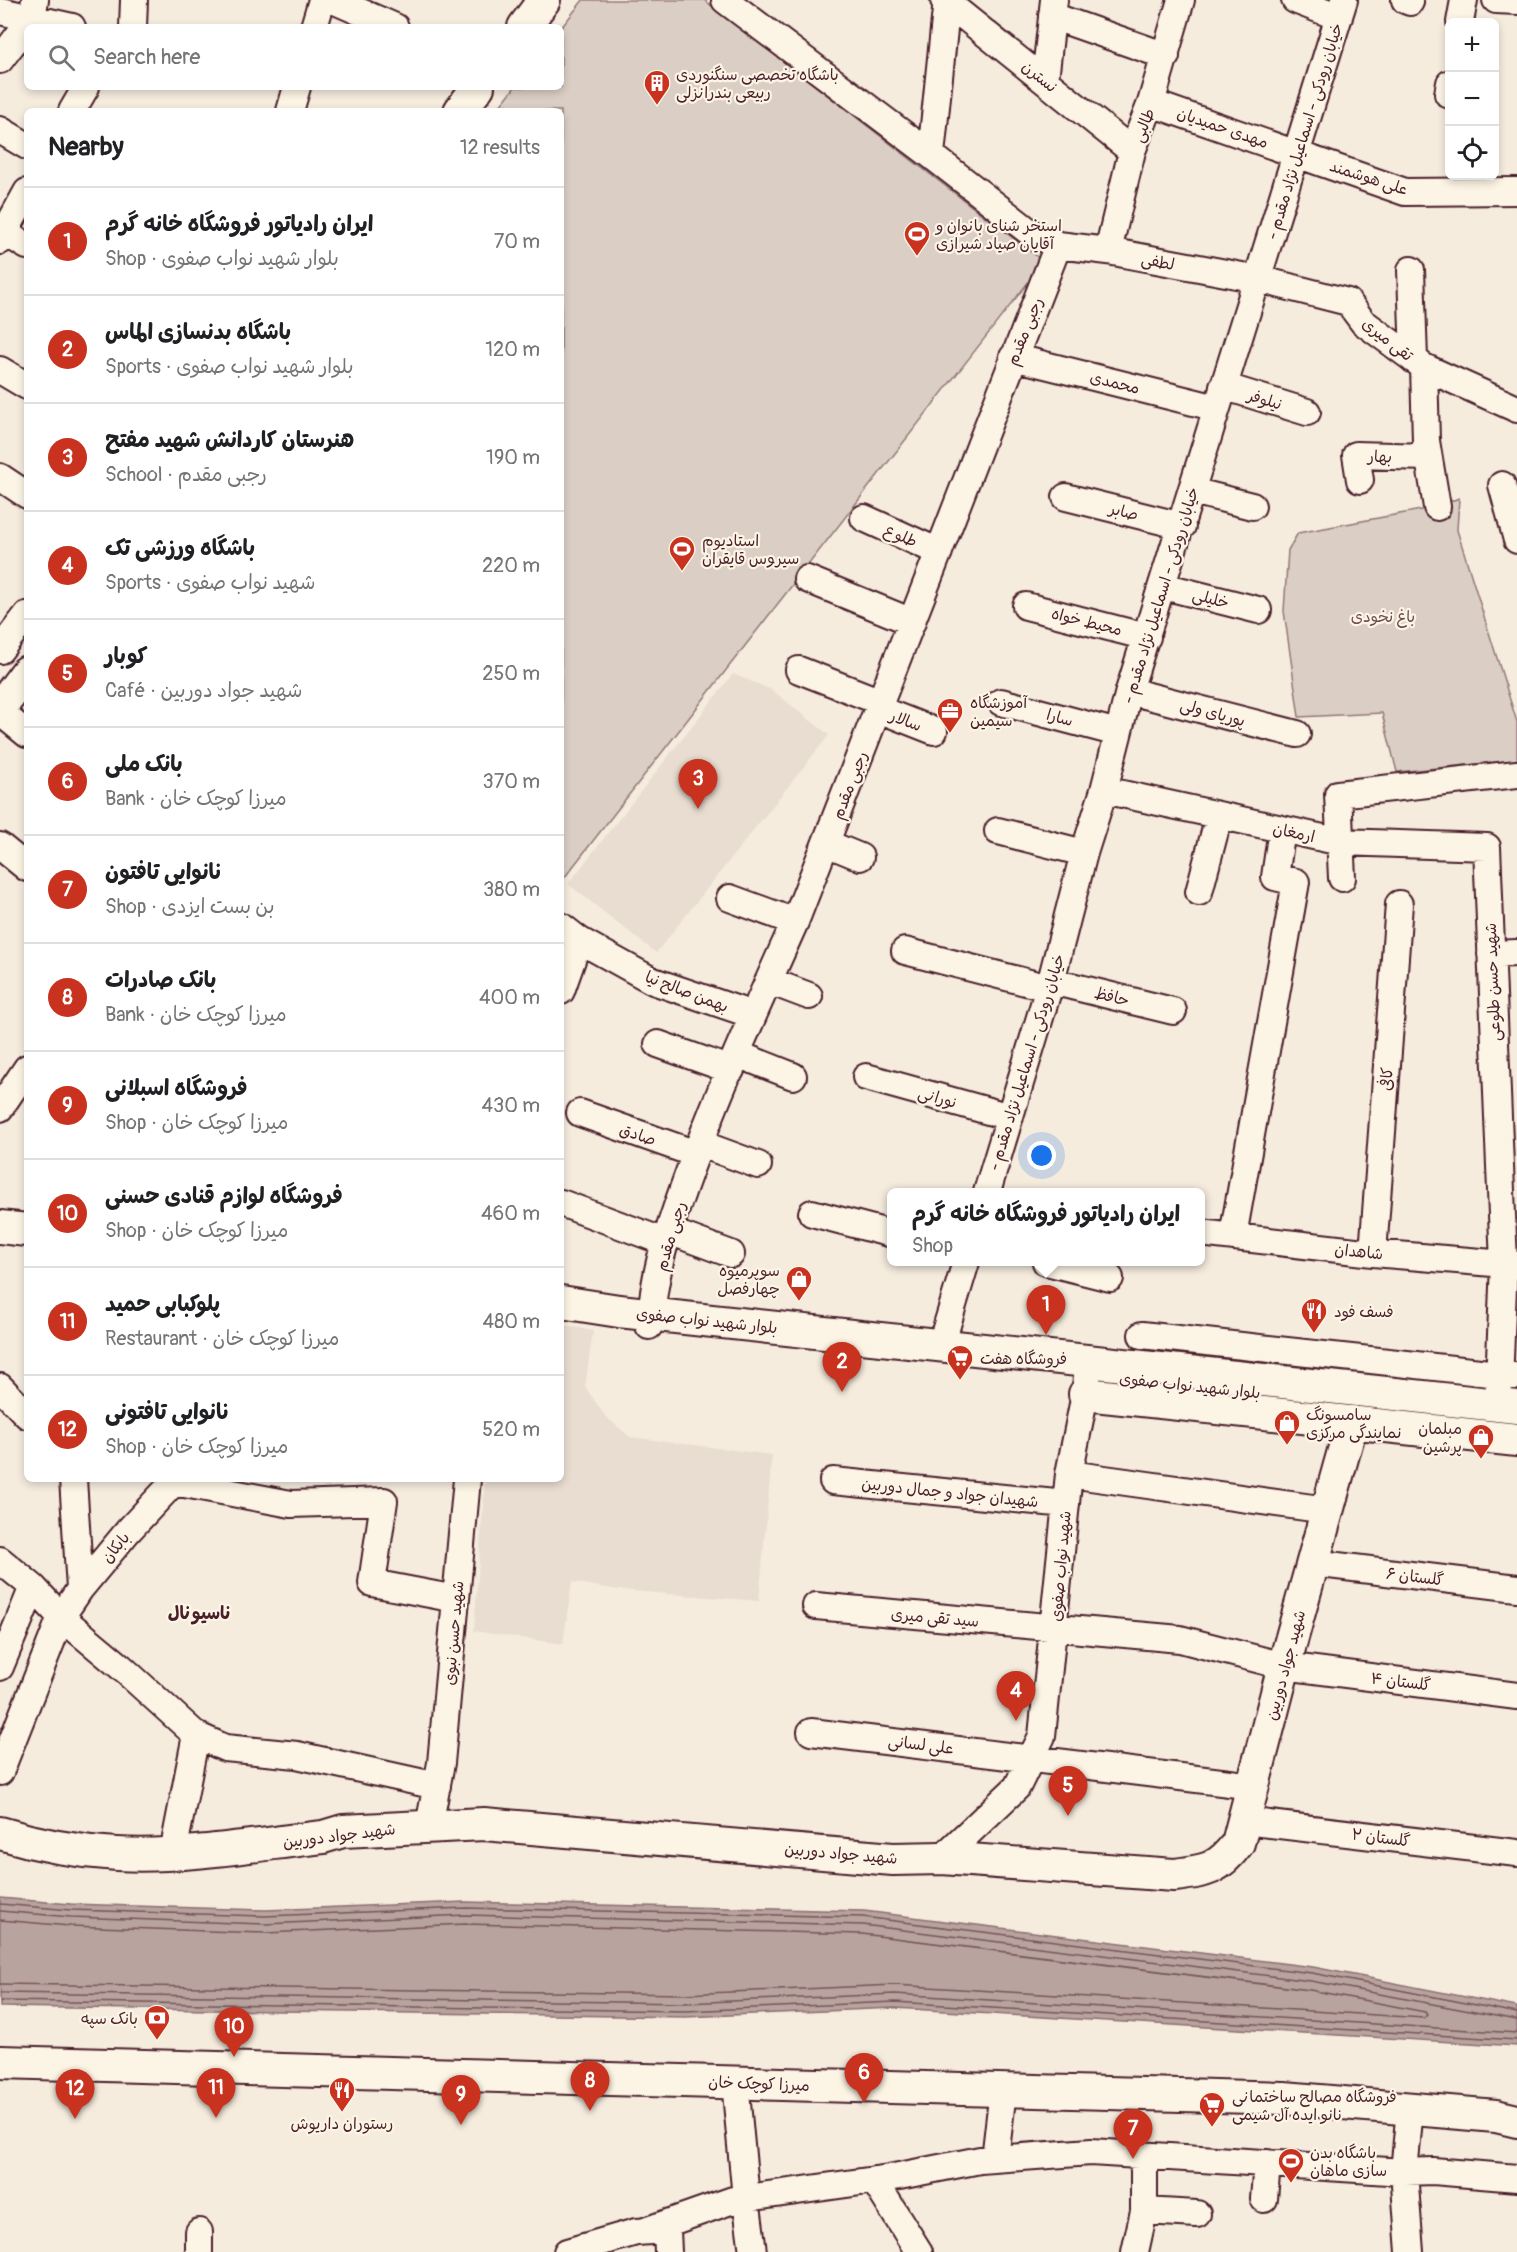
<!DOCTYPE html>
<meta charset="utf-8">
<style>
body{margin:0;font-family:Pangolin,"Playpen Sans Arabic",sans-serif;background:#f6f6f6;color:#202124}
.controls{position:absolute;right:18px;top:18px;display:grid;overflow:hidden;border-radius:9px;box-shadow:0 3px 9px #0003}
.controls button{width:54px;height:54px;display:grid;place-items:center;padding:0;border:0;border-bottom:2px solid #e0e0e0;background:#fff;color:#202124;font:30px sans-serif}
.you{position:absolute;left:1042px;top:1156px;width:21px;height:21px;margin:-15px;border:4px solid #fff;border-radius:50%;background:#1a73e8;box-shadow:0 0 0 9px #1a73e833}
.badge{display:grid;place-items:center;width:39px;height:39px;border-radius:50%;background:#c8321e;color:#fff;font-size:20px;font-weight:700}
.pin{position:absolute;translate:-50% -50px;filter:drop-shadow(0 2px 3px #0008)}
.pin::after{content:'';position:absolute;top:32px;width:21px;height:18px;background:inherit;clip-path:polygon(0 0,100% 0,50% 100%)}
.popup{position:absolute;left:887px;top:1188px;width:318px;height:78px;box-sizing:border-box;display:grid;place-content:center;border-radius:9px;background:#fff;filter:drop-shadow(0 2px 4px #0005);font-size:20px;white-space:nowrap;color:#757577}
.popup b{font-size:22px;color:#202124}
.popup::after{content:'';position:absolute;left:50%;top:100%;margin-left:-12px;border:12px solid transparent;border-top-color:#fff}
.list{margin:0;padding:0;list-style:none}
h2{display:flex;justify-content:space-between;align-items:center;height:78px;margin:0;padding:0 24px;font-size:26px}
h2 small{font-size:20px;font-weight:400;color:#757577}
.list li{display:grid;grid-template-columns:39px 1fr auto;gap:18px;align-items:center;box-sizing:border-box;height:108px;padding:0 24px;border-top:2px solid #e0e0e0}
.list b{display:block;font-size:22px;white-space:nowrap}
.list p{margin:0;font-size:20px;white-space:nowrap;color:#757577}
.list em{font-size:20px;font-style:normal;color:#757577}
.icon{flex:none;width:33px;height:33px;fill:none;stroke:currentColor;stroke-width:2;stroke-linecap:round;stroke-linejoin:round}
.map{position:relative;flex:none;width:1517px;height:2252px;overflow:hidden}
.search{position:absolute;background:#fff;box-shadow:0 3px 9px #0003;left:24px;top:24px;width:540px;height:66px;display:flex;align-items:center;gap:15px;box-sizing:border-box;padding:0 21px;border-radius:9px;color:#757577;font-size:22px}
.panel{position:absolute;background:#fff;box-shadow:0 3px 9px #0003;left:24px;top:108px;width:540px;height:1374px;border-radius:9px}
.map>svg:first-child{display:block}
.built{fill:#e8ddd0}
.green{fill:#dbcec4;stroke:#927678;stroke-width:1.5}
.water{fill:#b8a39e;stroke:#8c6e70;stroke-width:1.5}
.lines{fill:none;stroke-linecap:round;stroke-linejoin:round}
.shore{stroke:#765459;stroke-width:1.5}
.minor-casing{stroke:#4a1f2b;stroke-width:30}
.major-casing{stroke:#4a1f2b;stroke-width:36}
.minor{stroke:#fcf5e5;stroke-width:26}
.major{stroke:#fcf5e5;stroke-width:32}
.labels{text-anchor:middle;stroke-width:4.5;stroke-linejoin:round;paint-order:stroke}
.poi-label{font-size:16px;fill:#4a1f2b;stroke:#fcf5e5;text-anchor:start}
.street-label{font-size:16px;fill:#4a1f2b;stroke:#fcf5e5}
.park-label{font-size:16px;fill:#6e4b51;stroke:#fcf5e5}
.neighbourhood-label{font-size:18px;font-weight:bold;fill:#4a1f2b;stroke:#fcf5e5}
</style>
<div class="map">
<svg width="1517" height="2252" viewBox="0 0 1517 2252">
<rect width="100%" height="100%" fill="#f5ecde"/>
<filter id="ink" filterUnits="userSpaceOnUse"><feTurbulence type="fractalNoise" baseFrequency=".0167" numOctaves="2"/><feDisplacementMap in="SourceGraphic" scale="12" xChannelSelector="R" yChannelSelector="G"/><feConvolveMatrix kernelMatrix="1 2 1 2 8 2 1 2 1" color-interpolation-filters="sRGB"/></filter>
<g filter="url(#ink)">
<path class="built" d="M733,674l39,16 57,45 -173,218 -88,-69z
M561,1324l32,7 -8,56 21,30 24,20 142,18 -13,146 -140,-11 -47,-8 -9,62 -89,-13 11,-152h76z"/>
<path class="green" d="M583,0h121l340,262 -483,620v-771h-65l19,-24h46v-59z
M1459,498l-2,32 60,192v38l-120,12 -15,-59 -83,4 -15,-106 4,-61 10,-17 139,-26z"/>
<path class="water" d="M0,1898l71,6 195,6 199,-8 399,9 449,56 204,40v39l-622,-38 -210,9 -685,-10z"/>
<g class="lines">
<path class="shore" d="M0,1904l71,6 194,6 201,-8 397,9 449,56 205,40
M0,1911l71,6 194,7 201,-9 397,10 448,56 206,39
M0,1920l70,6 195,7 201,-9 396,10 448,56 115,22 2,3 -3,3 -529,-33 -211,9 -684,-10
M0,1993l685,10 210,-9 622,39
M0,2001l685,10 210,-9 622,38"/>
<g class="minor-casing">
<path id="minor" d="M333,0l62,27
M725,0l206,155 100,78 27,12 50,6 150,28 90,23 15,20 61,45 93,42
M944,0l188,151
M1295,0l44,17
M1405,0l5,2
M1496,0l21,1
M0,11l72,16
M1052,16l114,40
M1460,22l4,-22
M133,27l1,-27
M314,27l8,-27
M0,60l32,-42 3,-18
M1045,80l9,-80
M1450,83l-2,11 2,1
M1151,103l254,89 112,-1
M72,111l14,-24
M290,111l7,-24
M0,130l27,16
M931,155l16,-155
M0,229l27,17
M0,241l27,-49
M1108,251l24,-100 19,-48 30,-103
M1411,270l3,90
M1013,357l204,51
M1424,367l2,74 11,66
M0,370l27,16
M1223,386l84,26
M0,477l27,18
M1360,480l-4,-25 72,2
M1502,485l15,55
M1192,491l60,15
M1066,497l116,29
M864,518l75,34
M807,579l105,43
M1163,586l95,24
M1026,606l121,31
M0,650l27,-35
M799,670l82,32
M1129,691l168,43
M1001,702l117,31
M878,709l56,22
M0,712l27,22
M1104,790l237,52 146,5 17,417 -6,141
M998,831l86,22
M826,843l34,14
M0,846l27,22
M1342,878l-4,-84 179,-20
M1199,892l20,-76
M730,898l65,24
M561,926l18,14 74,41 100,34
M905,951l144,37
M1491,954l26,-1
M769,981l40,15
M1051,981l122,30
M561,991l18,-51
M658,1044l73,26
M737,1054l56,22
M866,1077l144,40
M0,1108l27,-40
M580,1113l116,41
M701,1144l57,21
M987,1192l64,-211 33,-128 20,-63 25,-99 215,-691
M561,1203l104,39
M812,1213l80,21
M669,1231l62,23
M1200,1233l173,20 144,12
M1233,1236l63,-354 -21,-5 7,-48
M1373,1253l26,-349
M1046,1262l64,16
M649,1326c4,-28 8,-59 17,-86 34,-109 82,-214 129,-318l263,-677
M1142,1335l375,41
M941,1345l25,-83
M0,1387l27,28
M1069,1474l258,36
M73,1479l7,110
M171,1479l3,3 117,22 93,-3 -12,82 84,16
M833,1481l233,23
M0,1560l33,27 28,30 60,50 75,68 29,13 72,7 140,31
M1313,1563l204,25
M816,1606l364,33 104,27 233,30
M0,1667l33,-80
M811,1732l443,54
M0,1772l61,-155 19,-28 48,-58 46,-49
M1244,1821l273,32
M429,1826l12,-63 26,-284
M173,1853l23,-118
M942,1858l75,-71 25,-51 27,-262 16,-80 4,-33
M735,2082l11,116 7,54
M1410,2108l-6,64 6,80
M995,2159l8,-69
M874,2180l45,72
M1264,2199l3,-36
M1144,2211l53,3
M645,2231l88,-31 156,-22 91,-18 111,-8 313,20 29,-1 84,7
M199,2232v20
M567,2252l69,-20 31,-2 1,22
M1135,2252l9,-41v-55"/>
</g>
<g class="major-casing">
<path id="major" d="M524,27l20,-27
M460,111l18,-24
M0,708l27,-36
M0,1227l27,3
M561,1302l58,9 898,96
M1085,1394l432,46
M0,1833c36,11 80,19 117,21 65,4 142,-10 206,-17l20,-6 141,-7 409,35 49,-1 232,17c32,-4 44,-5 64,-32l46,-177 68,-244
M0,2062l1284,36 212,18 21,5"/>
</g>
<use href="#minor" class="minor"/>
<use href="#major" class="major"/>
</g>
</g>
<defs>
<g id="building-pin" transform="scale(1.35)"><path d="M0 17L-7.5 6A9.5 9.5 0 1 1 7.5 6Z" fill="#c8321e" stroke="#fcf5e5"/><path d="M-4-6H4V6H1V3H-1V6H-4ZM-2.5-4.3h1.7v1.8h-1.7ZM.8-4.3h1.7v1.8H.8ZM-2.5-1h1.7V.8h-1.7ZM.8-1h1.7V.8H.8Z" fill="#fff"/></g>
<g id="stadium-pin" transform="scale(1.35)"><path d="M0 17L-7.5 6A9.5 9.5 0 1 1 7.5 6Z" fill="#c8321e" stroke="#fcf5e5"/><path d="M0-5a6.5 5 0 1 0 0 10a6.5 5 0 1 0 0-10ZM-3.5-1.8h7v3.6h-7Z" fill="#fff"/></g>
<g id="office-pin" transform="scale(1.35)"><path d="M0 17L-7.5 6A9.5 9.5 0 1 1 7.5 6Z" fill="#c8321e" stroke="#fcf5e5"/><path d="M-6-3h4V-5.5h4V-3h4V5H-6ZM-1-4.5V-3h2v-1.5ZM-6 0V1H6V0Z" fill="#fff"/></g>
<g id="shop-pin" transform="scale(1.35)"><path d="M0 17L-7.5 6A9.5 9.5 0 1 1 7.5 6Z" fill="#c8321e" stroke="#fcf5e5"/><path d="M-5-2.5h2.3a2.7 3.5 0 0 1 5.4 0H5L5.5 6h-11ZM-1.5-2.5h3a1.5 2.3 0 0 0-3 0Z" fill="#fff"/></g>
<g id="restaurant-pin" transform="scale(1.35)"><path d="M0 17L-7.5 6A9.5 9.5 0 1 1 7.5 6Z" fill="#c8321e" stroke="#fcf5e5"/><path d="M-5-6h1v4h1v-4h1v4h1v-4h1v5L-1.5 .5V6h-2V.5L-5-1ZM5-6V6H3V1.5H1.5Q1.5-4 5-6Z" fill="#fff"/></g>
<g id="supermarket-pin" transform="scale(1.35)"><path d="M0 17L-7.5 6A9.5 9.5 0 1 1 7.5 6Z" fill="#c8321e" stroke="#fcf5e5"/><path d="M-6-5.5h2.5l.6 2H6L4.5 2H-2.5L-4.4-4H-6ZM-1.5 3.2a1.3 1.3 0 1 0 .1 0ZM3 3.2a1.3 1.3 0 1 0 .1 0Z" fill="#fff"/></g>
<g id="bank-pin" transform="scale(1.35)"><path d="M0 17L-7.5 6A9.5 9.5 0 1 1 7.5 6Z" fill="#c8321e" stroke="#fcf5e5"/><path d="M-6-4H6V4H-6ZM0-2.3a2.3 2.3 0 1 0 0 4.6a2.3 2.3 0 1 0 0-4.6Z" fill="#fff"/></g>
</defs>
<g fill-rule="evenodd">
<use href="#building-pin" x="657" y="83"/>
<use href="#stadium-pin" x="917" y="234"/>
<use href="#stadium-pin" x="682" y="549"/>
<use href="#office-pin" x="950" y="711"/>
<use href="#shop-pin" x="799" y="1279"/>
<use href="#restaurant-pin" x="1314" y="1311"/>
<use href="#supermarket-pin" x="960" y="1358"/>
<use href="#shop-pin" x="1287" y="1423"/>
<use href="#shop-pin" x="1481" y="1437"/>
<use href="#bank-pin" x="157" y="2018"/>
<use href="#restaurant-pin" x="342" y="2090"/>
<use href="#supermarket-pin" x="1212" y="2105"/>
<use href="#stadium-pin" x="1291" y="2161"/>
</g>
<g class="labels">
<g class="poi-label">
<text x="676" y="80">باشگاه تخصصی سنگنوردی<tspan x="676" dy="18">ربیعی بندرانزلی</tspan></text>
<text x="936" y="231">استخر شنای بانوان و<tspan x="936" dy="18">آقایان صیاد شیرازی</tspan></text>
<text x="702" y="546">استادیوم<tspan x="702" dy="18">سیروس قایقران</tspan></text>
<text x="970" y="708">آموزشگاه<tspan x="970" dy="18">سیمین</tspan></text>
<text x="780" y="1276" text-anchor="end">سوپرمیوه<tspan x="780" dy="18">چهارفصل</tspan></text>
<text x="1334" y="1317">فسف فود</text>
<text x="980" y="1364">فروشگاه هفت</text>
<text x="1306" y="1420">سامسونگ<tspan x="1306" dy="18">نمایندگی مرکزی</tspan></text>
<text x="1462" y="1434" text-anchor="end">مبلمان<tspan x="1462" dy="18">پرشین</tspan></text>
<text x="138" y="2024" text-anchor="end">بانک سپه</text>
<text x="1232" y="2102">فروشگاه مصالح ساختمانی<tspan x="1232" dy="18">نانو ایده آل شیمی</tspan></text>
<text x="342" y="2129" text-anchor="middle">رستوران داریوش</text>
<text x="1310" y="2158">باشگاه بدن<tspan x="1310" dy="18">سازی ماهان</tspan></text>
</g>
<g class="street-label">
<text transform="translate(1040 76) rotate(39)" y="6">نسترن</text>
<text transform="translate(1143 125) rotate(-68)" y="6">طالبی</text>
<text transform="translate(1223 127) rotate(19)" y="6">مهدی حمیدیان</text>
<text transform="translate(1304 131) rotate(-73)" y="6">- خیابان رودکی - اسماعیل نژاد مقدم</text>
<text transform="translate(1369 177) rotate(18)" y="6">علی هوشمند</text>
<text transform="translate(1158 261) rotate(11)" y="6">لطفی</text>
<text transform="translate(1024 331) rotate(-68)" y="6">رجبی مقدم</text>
<text transform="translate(1388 339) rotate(38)" y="6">تقی میری</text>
<text transform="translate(1115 382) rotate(14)" y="6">محمدی</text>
<text transform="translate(1265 399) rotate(17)" y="6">نیلوفر</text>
<text transform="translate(1380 456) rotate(2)" y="6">بهار</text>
<text transform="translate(1124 511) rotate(14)" y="6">صابر</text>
<text transform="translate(901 535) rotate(24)" y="6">طلوع</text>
<text transform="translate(1160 595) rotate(-73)" y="6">- خیابان رودکی - اسماعیل نژاد مقدم</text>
<text transform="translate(1211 598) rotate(14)" y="6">خلیلی</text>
<text transform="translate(1087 621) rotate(14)" y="6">محیط خواه</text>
<text transform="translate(1213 712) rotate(15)" y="6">پوریای ولی</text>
<text transform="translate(1060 717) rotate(15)" y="6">سارا</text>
<text transform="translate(906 720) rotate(21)" y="6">سالار</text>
<text transform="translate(849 785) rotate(-69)" y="6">رجبی مقدم</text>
<text transform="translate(1294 832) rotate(12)" y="6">ارمغان</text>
<text transform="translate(1492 982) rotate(-92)" y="6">شهید حسن طلوعی</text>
<text transform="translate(687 991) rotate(21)" y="6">بهمن صالح نیا</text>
<text transform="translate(1112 996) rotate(14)" y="6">حافظ</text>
<text transform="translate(1026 1062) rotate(-73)" y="6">- خیابان رودکی - اسماعیل نژاد مقدم</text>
<text transform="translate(1386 1079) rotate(-86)" y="6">کافی</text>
<text transform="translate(938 1097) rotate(16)" y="6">نورانی</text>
<text transform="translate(638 1134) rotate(19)" y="6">صادق</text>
<text transform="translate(670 1236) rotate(-74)" y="6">رجبی مقدم</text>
<text transform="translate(1359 1251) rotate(6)" y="6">شاهدان</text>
<text transform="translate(707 1320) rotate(6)" y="6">بلوار شهید نواب صفوی</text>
<text transform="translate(1190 1385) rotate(6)" y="6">بلوار شهید نواب صفوی</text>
<text transform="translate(950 1492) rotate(6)" y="6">شهیدان جواد و جمال دوربین</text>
<text transform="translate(115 1547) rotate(-50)" y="6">بابکان</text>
<text transform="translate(1060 1566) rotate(-85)" y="6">شهید نواب صفوی</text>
<text transform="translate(1415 1576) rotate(7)" y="6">گلستان ۶</text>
<text transform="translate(935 1617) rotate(5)" y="6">سید تقی میری</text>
<text transform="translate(453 1633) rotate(-85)" y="6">شهید حسن نبوی</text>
<text transform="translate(1285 1665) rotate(-75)" y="6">شهید جواد دوربین</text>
<text transform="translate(1401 1681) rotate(7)" y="6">گلستان ۴</text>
<text transform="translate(921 1744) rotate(7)" y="6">علی لسانی</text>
<text transform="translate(339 1835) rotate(-7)" y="6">شهید جواد دوربین</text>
<text transform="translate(1381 1837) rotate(7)" y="6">گلستان ۲</text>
<text transform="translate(841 1853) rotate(5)" y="6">شهید جواد دوربین</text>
<text transform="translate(759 2083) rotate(2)" y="6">میرزا کوچک خان</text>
</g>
<g class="park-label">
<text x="1383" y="622">باغ نخودی</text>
</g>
<g class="neighbourhood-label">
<text x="199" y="1619">ناسیونال</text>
</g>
</g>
</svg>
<div class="controls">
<button>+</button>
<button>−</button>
<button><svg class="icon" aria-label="locate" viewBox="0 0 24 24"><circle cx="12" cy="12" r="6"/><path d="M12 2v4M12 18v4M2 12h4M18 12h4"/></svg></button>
</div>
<div class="you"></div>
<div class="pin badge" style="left:1046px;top:1335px">1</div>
<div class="popup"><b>ایران رادیاتور فروشگاه خانه گرم</b>Shop</div>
<div class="pin badge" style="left:842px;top:1392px">2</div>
<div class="pin badge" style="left:698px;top:809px">3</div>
<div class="pin badge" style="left:1016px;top:1721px">4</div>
<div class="pin badge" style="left:1068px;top:1816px">5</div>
<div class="pin badge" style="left:864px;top:2103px">6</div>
<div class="pin badge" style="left:1133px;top:2159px">7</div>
<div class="pin badge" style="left:590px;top:2111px">8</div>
<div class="pin badge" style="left:461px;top:2125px">9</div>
<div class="pin badge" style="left:234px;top:2057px">10</div>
<div class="pin badge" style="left:216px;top:2118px">11</div>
<div class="pin badge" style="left:75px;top:2119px">12</div>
<div class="search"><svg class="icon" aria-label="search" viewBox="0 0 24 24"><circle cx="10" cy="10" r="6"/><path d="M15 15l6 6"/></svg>Search here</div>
<section class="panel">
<h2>Nearby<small>12 results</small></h2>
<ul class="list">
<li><span class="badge">1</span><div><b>ایران رادیاتور فروشگاه خانه گرم</b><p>Shop · بلوار شهید نواب صفوی</p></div><em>70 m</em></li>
<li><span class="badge">2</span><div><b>باشگاه بدنسازی الماس</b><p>Sports · بلوار شهید نواب صفوی</p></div><em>120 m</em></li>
<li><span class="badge">3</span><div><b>هنرستان کاردانش شهید مفتح</b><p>School · رجبی مقدم</p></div><em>190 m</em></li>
<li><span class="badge">4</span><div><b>باشگاه ورزشی تک</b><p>Sports · شهید نواب صفوی</p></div><em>220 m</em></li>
<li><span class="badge">5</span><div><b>کوبار</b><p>Café · شهید جواد دوربین</p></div><em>250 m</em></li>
<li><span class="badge">6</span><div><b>بانک ملی</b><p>Bank · میرزا کوچک خان</p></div><em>370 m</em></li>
<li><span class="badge">7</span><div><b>نانوایی تافتون</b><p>Shop · بن بست ایزدی</p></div><em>380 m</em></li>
<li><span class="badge">8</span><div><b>بانک صادرات</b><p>Bank · میرزا کوچک خان</p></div><em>400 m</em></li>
<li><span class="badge">9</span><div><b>فروشگاه اسبلانی</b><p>Shop · میرزا کوچک خان</p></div><em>430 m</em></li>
<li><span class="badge">10</span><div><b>فروشگاه لوازم قنادی حسنی</b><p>Shop · میرزا کوچک خان</p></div><em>460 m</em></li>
<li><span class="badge">11</span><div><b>پلوکبابی حمید</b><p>Restaurant · میرزا کوچک خان</p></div><em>480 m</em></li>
<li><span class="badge">12</span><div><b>نانوایی تافتونی</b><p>Shop · میرزا کوچک خان</p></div><em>520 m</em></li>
</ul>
</section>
</div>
